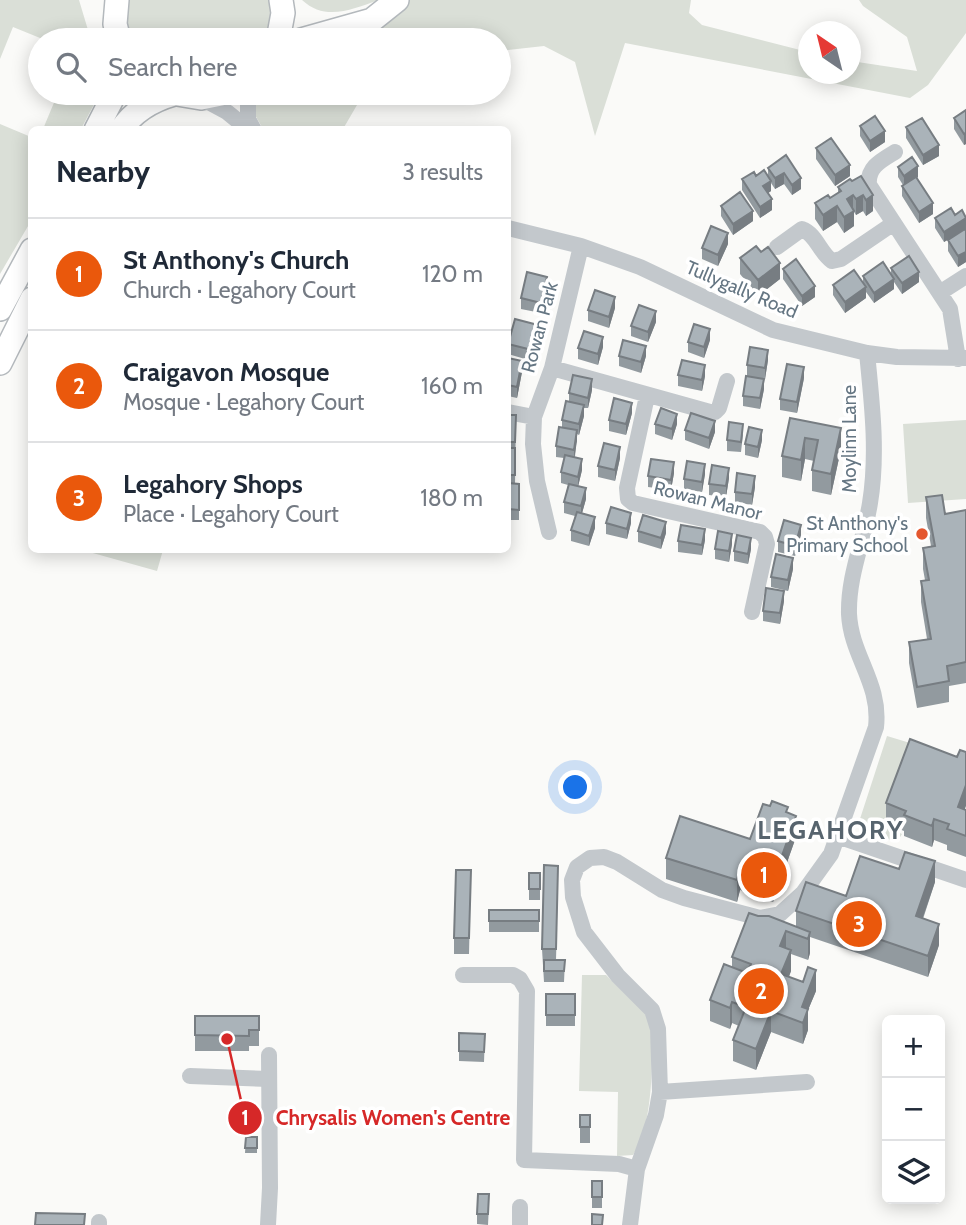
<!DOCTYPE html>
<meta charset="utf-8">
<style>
body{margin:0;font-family:Cabin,sans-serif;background:#f6f6f7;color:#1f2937}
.controls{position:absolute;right:21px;bottom:21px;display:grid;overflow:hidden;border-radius:10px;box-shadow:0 4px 18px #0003}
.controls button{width:63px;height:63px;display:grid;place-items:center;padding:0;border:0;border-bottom:2px solid #e0e1e3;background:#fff;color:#1f2937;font:35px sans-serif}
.compass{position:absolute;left:798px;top:21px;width:63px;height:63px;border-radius:50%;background:#fff;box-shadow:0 4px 18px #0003;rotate:325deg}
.you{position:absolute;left:576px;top:788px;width:24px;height:24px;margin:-18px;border:5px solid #fff;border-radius:50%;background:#1a73e8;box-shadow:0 0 0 10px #1a73e833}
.badge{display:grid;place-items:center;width:46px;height:46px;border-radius:50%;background:#ea580c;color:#fff;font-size:23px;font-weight:700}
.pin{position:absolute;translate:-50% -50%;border:4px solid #fff;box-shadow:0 2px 7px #0006}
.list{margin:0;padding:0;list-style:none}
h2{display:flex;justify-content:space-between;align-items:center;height:91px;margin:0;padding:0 28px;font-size:30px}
h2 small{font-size:23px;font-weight:400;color:#747a83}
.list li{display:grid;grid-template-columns:46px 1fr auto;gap:21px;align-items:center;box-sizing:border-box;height:112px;padding:0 28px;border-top:2px solid #e0e1e3}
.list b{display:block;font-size:26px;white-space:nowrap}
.list p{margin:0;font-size:23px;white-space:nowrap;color:#747a83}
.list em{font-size:23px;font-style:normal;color:#747a83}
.icon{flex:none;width:38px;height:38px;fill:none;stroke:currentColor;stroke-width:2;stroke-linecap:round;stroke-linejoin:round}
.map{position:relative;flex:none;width:966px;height:1225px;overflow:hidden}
.search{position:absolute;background:#fff;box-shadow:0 4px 18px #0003;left:28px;top:28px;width:483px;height:77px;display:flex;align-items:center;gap:18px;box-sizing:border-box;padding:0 24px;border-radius:38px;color:#747a83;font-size:26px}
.panel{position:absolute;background:#fff;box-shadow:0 4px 18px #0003;left:28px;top:126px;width:483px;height:427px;border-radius:10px}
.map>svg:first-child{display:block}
.green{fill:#dadfd7}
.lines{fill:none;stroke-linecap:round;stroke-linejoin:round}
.highway-casing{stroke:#b4b9bd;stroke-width:26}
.minor{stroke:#c3c8cc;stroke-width:16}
.highway{stroke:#fff;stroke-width:23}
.wall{fill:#929a9f}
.shaded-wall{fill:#777d82}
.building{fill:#aab3b9;stroke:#777d82;stroke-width:2}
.poi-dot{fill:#e4572e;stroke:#fff;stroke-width:2.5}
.labels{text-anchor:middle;stroke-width:7;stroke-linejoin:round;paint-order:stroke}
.street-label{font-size:19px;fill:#657683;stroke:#fff}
.poi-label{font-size:19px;fill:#657683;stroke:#fff;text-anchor:end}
.district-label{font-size:26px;font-weight:bold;letter-spacing:2px;fill:#57646e;stroke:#fff}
.leader{fill:none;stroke:#d62828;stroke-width:2.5}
.callout-dot{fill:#d62828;stroke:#fff;stroke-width:2.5}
.mark-label{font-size:21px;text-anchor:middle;font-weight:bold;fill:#fff}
.callout-label{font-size:21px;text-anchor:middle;font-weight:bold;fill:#d62828;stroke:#fff;stroke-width:7;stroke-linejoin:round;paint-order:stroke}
</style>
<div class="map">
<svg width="966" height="1225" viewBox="0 0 966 1225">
<rect width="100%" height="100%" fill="#fafaf8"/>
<path class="green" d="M0,0h79l12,40h-46l-32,-13 -13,32z
M127,0h143c3,13 1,28 -4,40h-134l-4,-10z
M302,0h77c-27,9 -53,22 -77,0z
M404,0h287l-2,13 13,12 106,27v22h42l1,-13 66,10 -10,-34 -44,-31 -4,-6h107v33l-38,52 -18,13 -285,-55 -30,93 -20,-74 -31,-16 -45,5v-11h-178z
M58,93h42l-19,36h-38z
M256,93h108l-21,36h-80l-8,-14z
M0,124l31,13v84l-31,53z
M966,420v79l-58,4 -5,-79z
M82,550h81l-6,21z
M887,736l33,10 -12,11 -24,69 18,8 -5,8 -36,-12 -3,-5z
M582,975h24l43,42c5,35 5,108 -16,138l-16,1 1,-64 -39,-1z"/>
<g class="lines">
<g class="highway-casing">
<path id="highway" d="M117,0l-2,24 4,16
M278,40l5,-27 -2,-13
M301,40l71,-20 25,-20
M171,93l30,5 25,-5
M96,130l19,-37
M121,130c13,-20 32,-30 53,-36
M0,309l32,-59
M0,363l32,-64"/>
</g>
<path class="minor" d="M248,93v26l6,11
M201,98l26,14 22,18
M895,152c-13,8 -28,15 -26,33l81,124 8,50
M508,228l73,18 59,21 133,63 94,23 30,4 69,1
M777,247l25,-18c14,5 18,24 30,32l9,-2 53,-36
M941,292l25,-16
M552,368l158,44h5l4,-4 8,-27
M647,396l-20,92 1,11 5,4 127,29 5,5 2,7 -15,68
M508,412l26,5
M549,532l-12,-51 -4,-37 1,-27 18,-49 29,-122
M837,836l129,44
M463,975h50l7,4 7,12 -3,169 95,4 18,5
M190,1076l79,3
M660,1092l147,-10
M99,1225v-3
M268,1225l2,-37 -1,-133
M520,1225v-18
M630,1225l7,-56 19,-54 4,-23 -2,-63 -6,-19 -34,-34 -34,-44 -11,-35 -1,-17 5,-13 13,-9 14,-1 13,5 45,28 22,8 76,20 20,-4 23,-21 28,-39 45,-127c5,-44 -25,-71 -27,-113 -1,-39 15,-73 21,-111 8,-49 2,-100 -3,-150"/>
<use href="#highway" class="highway"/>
</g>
<path class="wall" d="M966,110v34l-2,1 -10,-16v-11z
M860,126l25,16 -15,10 -10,-16z
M906,127l33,29 -16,9 -17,-27z
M816,148l34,28 -15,10 -19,-27z
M786,155l15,34 -9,6 -8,-11 -9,5 -4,-6v8l-3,2 4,17 -12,8 -18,-28v-11l14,-3 12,1v-9z
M898,167l20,10 -1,1 16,36 -14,9 -17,-27v-10l1,-1 -5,-8z
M861,176l12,35 -7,5 -3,-5 -7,4 -2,-3v14l-10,7 -7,-11 -14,9 -8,-12v-16l15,-5 8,-5v-6l14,-6z
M721,206l32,15 -20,14 -12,-19z
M955,215l11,1v13h-1l1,2v31l-8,5 -10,-16v-11l13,-8 -17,10 -9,-14v-10z
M728,244l-10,22 -16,-7v-11z
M740,258l40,21 -22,17 -18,-22z
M891,268l28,14 -17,12 -8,-12v7l-20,14 -8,-11v6l-21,15 -12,-18v-10l30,-3v-6l28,-1z
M783,269l32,28 -13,9 -19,-27z
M547,287l-6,26 -20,-4v-11z
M615,308l-6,20 -21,-7v-11z
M656,322l-8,20 -17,-6v-10z
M538,336l-6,25 -24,-7v-10z
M710,340l-6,18 -16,-6v-10z
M603,347l-5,18 -20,-6v-11z
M619,356h27l-5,17 -22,-7z
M508,358l14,14 -5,26 -9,-2z
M768,360l-3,19h-1v10l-4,20 -17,-3v-10l4,-20v-11z
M678,375l27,1 -3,15 -24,-5z
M804,378l-7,35 -17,-3v-11z
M592,390l-4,18h-4v8l-5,19 -2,-1 -2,23 7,13 -4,16 8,13 -4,14 13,15 -6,18 -18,-5v-11l4,-14 -11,-3v-11l4,-17 -7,-2v-11l3,-14 -8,-1v-11l6,-18v-8l7,-18v-9z
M632,413l-6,22 -17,-4v-11z
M508,415h8l-1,69h4v36h-11z
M790,418l51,31 -10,46 -19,-4v-21l2,-9 -9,-2 -4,22 -19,-4v-21z
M655,424h22l-5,16 -17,-6z
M685,430l30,2 -6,17 -24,-9z
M743,434l-2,18 -14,-1v-11z
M762,440l-4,18 -13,-3v-11z
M620,458l-5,23 -17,-4v-11z
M674,473l-3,17 -23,-3v-11z
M705,474l-3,18 -18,-3v-10z
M729,478l-3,19 -17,-2v-11z
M755,487l-3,18 -17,-3v-10z
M926,497l19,17 21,-4v173l-17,3v16l-32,6 -8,-45v-21l18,-3 -6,-37v-21l4,-1 -2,-11v-21l8,-2 -5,-28z
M606,523h25l-4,16 -21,-5z
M638,531l28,2 -5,16 -23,-7z
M801,535l-6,21 -17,-4v-11z
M705,540l-3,15 -24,-3v-11z
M732,544l-3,18 -14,-3v-10z
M751,549l-3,15 -14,-3v-10z
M793,569l-5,22 -17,-4v-10z
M784,601l-4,23 -17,-3v-10z
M886,803l80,7v47l-19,-7v-5l-13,-5 -2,7 -28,-11v-5l-18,-7z
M788,813l8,24 -23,65 -33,-12 -3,12 -71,-23v-21l84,-19z
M471,870l-2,84h-15v-16z
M529,873h11v27h-11z
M558,881l-2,79h9l-1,22h-20l-2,-33z
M935,882l-12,37 16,26 -11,32 -118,-40v16l-2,7 -17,-6v17l-2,6 27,14 -8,19v20l-5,14 -32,-12 -15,38 -23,-9v-21l6,-14 -7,-3 -2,6 -20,-8v-21l22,-33v-10l26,-41 38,11v-16l50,-15z
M489,910h50v22h-50z
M546,994h29v32h-29z
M195,1016h64v30h-10v5h-54z
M459,1033l26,1 -1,28 -25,-1z
M580,1115h10v28h-10z
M246,1137h11v16h-12z
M592,1181h10v27h-10z
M489,1205l-1,20 -11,-1v-10z"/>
<path class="shaded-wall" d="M885,131v11l-15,10v-11z
M966,133v11l-2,1v-11z
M939,145v11l-16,9v-10z
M850,165v11l-15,10v-11z
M918,166v11l-14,9v-10z
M784,173v11l-9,5v-11z
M801,178v11l-9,6v-10z
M771,181v10l-8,6v-11z
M853,195v16l-6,-12z
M863,195v16l-7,4v-16z
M873,195v16l-7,5v-16z
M772,199v11l-12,8v-11z
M933,203v11l-14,9v-11z
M837,206v16l-14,9v-16z
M753,211v10l-20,14v-11z
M854,211v15l-10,7v-16z
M966,218v11l-22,13v-10z
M728,233v11l-10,22v-11z
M966,252v10l-8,5v-11z
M780,263v16l-22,17v-16z
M919,272v10l-17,12v-11z
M547,277v10l-6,26v-10z
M894,279v10l-20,14v-10z
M815,286v11l-13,9v-10z
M866,287v11l-21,15v-11z
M615,297v11l-6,20v-11z
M656,311v11l-8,20v-10z
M538,325v11l-6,25v-11z
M710,329v11l-6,18v-11z
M603,337v10l-5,18v-11z
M646,346v10l-5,17v-11z
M768,350v10l-3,19v-11z
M522,361v11l-5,26v-11z
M705,365v11l-3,15v-11z
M804,367v11l-7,35v-11z
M592,379v11l-4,18v-10z
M764,379v10l-4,20v-11z
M632,403v10l-6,22v-11z
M584,405v11l-5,19v-11z
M677,414v10l-5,16v-11z
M715,421v11l-6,17v-11z
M841,428v21l-10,46v-21z
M577,430v11l-3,19v-10z
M762,430v10l-4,18v-11z
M805,438v21l-4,22v-21z
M620,447v11l-5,23v-11z
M582,459v11l-4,17v-10z
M674,462v11l-3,17v-10z
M705,464v10l-3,18v-10z
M729,468v10l-3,19v-11z
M755,476v11l-3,18v-11z
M586,488v11l-5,18v-11z
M631,513v10l-4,16v-10z
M595,517v11l-6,18v-10z
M666,522v11l-5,16v-11z
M801,525v10l-6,21v-10z
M705,529v11l-3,15v-10z
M732,534v10l-3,18v-11z
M751,538v11l-3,15v-10z
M793,558v11l-5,22v-11z
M784,591v10l-4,23v-11z
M966,785v21l-8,22v-21z
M796,816v21l-23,65v-21z
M934,819v21l-2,7v-21z
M935,861v21l-19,55v-21z
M740,869v21l-3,12v-22z
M939,924v21l-11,32v-21z
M786,931v21l-6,-6z
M810,932v21l-2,7v-21z
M791,950v21l-10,24v-21z
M816,970v21l-8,19v20l-5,14 -1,-37z
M732,1002v21l-2,6v-21z
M771,1011v21l-15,38v-21z"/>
<path class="building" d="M966,110v23l-2,1 -10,-16z
M875,116l10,15 -15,10 -10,-15z
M922,118l17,27 -16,10 -17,-28z
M831,138l19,27 -15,10 -19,-27z
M786,155l15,23 -9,7 -8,-12 -9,5 -7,-10z
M912,157l6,9 -14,10 -6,-9z
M764,170l7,11 -8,5 9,13 -12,8 -18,-28 12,-7 2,4z
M861,176l12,19 -7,5 -3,-5 -7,4 -3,-4 -6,4 7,12 -10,6 -7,-11 -14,9 -8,-12 13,-8 2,3 11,-7 -3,-4 12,-8 2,2z
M916,177l17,26 -14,9 -17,-26z
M740,192l13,19 -20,13 -12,-18z
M951,208l4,7 7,-5 4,8 -22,14 -9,-14z
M711,226l17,7 -10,22 -16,-7z
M965,229l1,2v21l-8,4 -10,-16z
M756,246l5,6 7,-5 12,16 -22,17 -18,-22z
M909,256l10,16 -17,11 -11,-15z
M796,259l19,27 -13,10 -19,-27z
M883,262l11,17 -20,14 -11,-17z
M854,270l12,17 -21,15 -12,-17z
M527,272l20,5 -6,26 -20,-5z
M595,290l20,7 -6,20 -21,-7z
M639,305l17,6 -8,21 -17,-6z
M515,319l23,6 -6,25 -24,-6z
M694,324l16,5 -6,18 -16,-5z
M584,331l19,6 -5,17 -20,-6z
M623,340l23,6 -5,16 -22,-6z
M750,347l18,3 -3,18 -18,-3z
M508,358l14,3 -5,26 -9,-2z
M682,360l23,5 -3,15 -24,-5z
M787,364l17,3 -7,35 -17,-3z
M573,375l19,4 -4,19 -19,-5z
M746,376l18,3 -4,19 -17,-2z
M614,398l18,5 -6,21 -17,-4z
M566,401l18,4 -5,19 -17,-4z
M661,408l16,6 -5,15 -17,-5z
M691,413l24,8 -6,17 -24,-8z
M508,415h8l-1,27h-7z
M790,418l51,10 -10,46 -19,-4 6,-30 -13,-2 -4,22 -19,-4z
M729,422l14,2 -2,18 -14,-2z
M559,427l18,3 -3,20 -18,-4z
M749,427l13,3 -4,17 -13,-3z
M604,443l16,4 -5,23 -17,-4z
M508,448h7v27h-7z
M565,455l17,4 -4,18 -17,-5z
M651,459l23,3 -3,18 -23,-4z
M687,461l18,3 -3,18 -18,-3z
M712,465l17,3 -3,18 -17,-2z
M737,473l18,3 -3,18 -17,-2z
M508,483l11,1v26l-11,-1z
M569,484l17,4 -5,18 -17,-4z
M942,495l3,19 21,-4v152l-19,4 2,15 -32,6 -8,-45 22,-3 -10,-58 8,-1 -6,-32 12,-2 -9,-49z
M611,507l20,6 -4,16 -21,-6z
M577,512l18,5 -6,19 -18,-6z
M643,515l23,7 -5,16 -23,-7z
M784,520l17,5 -6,21 -17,-5z
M681,525l24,4 -3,16 -24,-4z
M718,531l14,3 -3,17 -14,-2z
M737,535l14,3 -3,16 -14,-3z
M776,554l17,4 -5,22 -17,-3z
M766,588l18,3 -4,22 -17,-2z
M910,739l47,18 3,-7 6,2v33l-8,22 8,3v26l-19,-7 2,-5 -15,-5 -2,7 -28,-11 2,-4 -20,-8z
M772,801l16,6 -2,5 10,4 -23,65 -33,-12 -3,11 -71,-22 14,-42 70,23 13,-35 7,2z
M905,852l30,9 -19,55 23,8 -11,32 -132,-45 10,-29 40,14 14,-40 39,13z
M544,865l14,1 -2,83h-14z
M456,870h15l-2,68h-15z
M529,873h11v16h-11z
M489,910h50v11h-50z
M749,913l9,3h11l41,16 -2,7 -22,-8 -6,15 11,4 -10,24 22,8 5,-15 8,3 -14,37 6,2 -5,14 -32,-12 -15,38 -23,-9 13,-33 -14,-5 -2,6 -20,-8 14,-36 23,9 4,-9 -19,-7z
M544,960h21l-1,11h-20z
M546,994h29v21h-29z
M195,1016h64v14h-10v6l-54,-1z
M459,1033l26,1 -1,18 -25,-1z
M580,1115h10v12h-10z
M246,1137h11v11h-12z
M592,1181h10v16h-10z
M478,1194h11l-1,20h-11z
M36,1213l49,1 -1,11h-49z
M592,1214l11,1 -1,10h-10z"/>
<circle class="poi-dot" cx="922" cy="534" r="7"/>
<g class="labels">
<g class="street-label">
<text transform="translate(742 289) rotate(23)" y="7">Tullygally Road</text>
<text transform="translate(539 327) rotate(-75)" y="7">Rowan Park</text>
<text transform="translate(849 439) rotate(-90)" y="7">Moylinn Lane</text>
<text transform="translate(708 500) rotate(14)" y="7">Rowan Manor</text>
</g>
<g class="poi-label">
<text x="908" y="530">St Anthony's<tspan x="908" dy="22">Primary School</tspan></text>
</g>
<g class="district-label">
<text x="831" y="839">LEGAHORY</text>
</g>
</g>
<path class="leader" d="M227 1039L245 1118"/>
<g class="callout-dot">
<circle cx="227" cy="1039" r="7"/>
<circle cx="245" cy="1118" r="18"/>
</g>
<g class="mark-label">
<text x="245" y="1125">1</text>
</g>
<g class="callout-label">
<text x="393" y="1125">Chrysalis Women's Centre</text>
</g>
</svg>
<div class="controls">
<button>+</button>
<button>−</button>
<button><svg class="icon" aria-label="layers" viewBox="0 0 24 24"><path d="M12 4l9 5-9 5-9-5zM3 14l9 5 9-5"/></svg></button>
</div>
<svg class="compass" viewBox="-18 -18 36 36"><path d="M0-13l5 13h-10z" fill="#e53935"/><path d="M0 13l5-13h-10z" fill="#747a83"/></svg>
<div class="you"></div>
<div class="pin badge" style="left:764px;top:875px">1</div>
<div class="pin badge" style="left:761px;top:991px">2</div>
<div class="pin badge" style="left:859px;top:924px">3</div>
<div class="search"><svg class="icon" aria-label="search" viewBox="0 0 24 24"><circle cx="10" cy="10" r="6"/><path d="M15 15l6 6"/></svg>Search here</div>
<section class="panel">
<h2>Nearby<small>3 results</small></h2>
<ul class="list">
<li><span class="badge">1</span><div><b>St Anthony's Church</b><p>Church · Legahory Court</p></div><em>120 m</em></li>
<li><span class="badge">2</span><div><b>Craigavon Mosque</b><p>Mosque · Legahory Court</p></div><em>160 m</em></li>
<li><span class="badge">3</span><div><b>Legahory Shops</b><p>Place · Legahory Court</p></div><em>180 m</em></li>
</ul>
</section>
</div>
